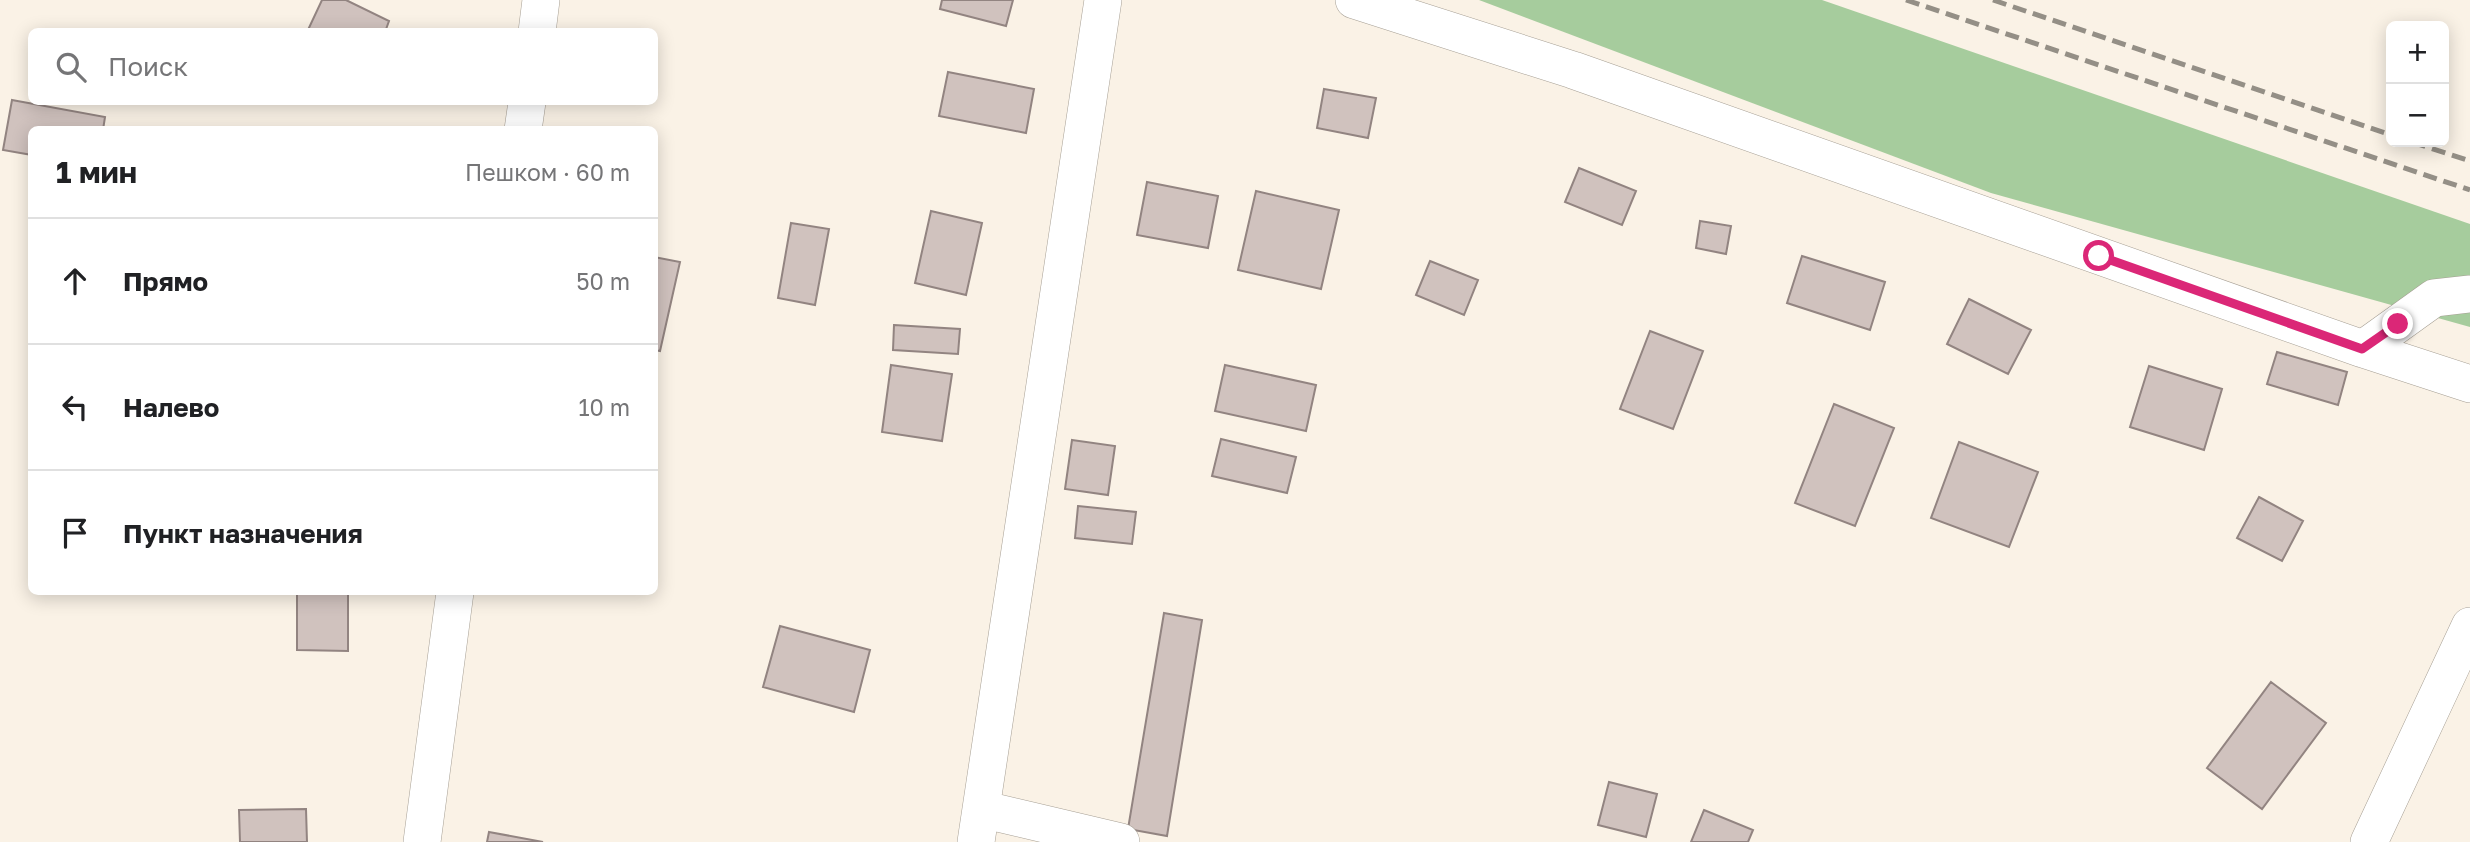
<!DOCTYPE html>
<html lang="ru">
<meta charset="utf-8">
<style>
body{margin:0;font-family:"Golos Text",sans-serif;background:#f6f6f6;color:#202124}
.controls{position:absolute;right:21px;top:21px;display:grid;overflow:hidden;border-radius:10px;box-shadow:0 4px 18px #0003}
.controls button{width:63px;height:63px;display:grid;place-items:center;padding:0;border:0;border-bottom:2px solid #e0e0e0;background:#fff;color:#202124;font:35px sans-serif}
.stop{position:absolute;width:21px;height:21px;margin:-16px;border:5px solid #db2777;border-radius:50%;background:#fff}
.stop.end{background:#db2777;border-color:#fff;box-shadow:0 2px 7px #0008}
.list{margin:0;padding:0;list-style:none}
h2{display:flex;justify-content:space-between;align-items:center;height:91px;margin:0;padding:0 28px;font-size:30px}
h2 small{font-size:23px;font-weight:400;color:#757577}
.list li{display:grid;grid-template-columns:46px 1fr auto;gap:21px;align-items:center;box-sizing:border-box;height:126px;padding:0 28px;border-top:2px solid #e0e0e0}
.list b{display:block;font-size:26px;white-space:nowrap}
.list em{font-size:23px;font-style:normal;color:#757577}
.icon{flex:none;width:38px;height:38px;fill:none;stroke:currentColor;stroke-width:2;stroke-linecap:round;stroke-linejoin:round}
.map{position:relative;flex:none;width:2470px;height:842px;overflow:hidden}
.search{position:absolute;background:#fff;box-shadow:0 4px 18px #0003;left:28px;top:28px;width:630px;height:77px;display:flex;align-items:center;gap:18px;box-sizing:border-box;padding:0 24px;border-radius:10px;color:#757577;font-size:26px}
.panel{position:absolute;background:#fff;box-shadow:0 4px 18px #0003;left:28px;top:126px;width:630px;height:469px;border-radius:10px}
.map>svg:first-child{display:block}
.forest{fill:#a6cc9d}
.building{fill:#d0c2be;stroke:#928481;stroke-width:2}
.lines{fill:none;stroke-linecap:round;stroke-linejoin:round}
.minor-casing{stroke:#a69f94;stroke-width:38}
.minor{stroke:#fff;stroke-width:37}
.rail{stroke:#948f86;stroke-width:5;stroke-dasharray:14 7;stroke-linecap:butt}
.route{stroke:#db2777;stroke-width:9}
</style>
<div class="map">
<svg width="2470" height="842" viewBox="0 0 2470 842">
<rect width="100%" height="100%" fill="#faf2e6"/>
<path class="forest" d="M1479,0h343l648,224v103l-479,-134z"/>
<path class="building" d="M322,0h24l43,21 -4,11h-78z
M942,0h71l-7,26 -66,-17z
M948,72l86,17 -8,44 -87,-17z
M1324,89l52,9 -8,40 -51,-10z
M12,100l93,17 -2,13h-71v25l-29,-5z
M1579,168l57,23 -14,34 -57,-23z
M1147,182l71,14 -10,52 -71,-13z
M1256,191l83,19 -18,79 -83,-19z
M931,211l51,12 -16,72 -51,-12z
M1700,221l31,5 -5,28 -30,-6z
M791,223l38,6 -14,76 -37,-7z
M1802,256l83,26 -15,48 -83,-27z
M654,257l26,5 -20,89 -6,-1z
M1430,261l48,19 -14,35 -48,-20z
M1969,299l62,31 -23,44 -61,-30z
M894,325l66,4 -2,25 -65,-4z
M1650,331l53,20 -30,78 -53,-20z
M2277,352l70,20 -9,33 -71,-21z
M891,365l61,9 -10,67 -60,-9z
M1225,365l91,20 -10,46 -91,-20z
M2149,366l73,23 -18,61 -74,-23z
M1834,404l60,24 -39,98 -60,-23z
M1221,439l75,18 -9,36 -75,-17z
M1072,440l43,6 -7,49 -43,-6z
M1959,442l79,30 -29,75 -78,-29z
M2259,497l44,24 -21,40 -45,-23z
M1078,506l58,6 -4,32 -57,-6z
M297,592h51v59l-51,-1z
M1164,613l38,7 -35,216 -39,-7z
M780,626l90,24 -16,62 -91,-25z
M2271,682l55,41 -64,86 -55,-41z
M1609,782l48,12 -11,43 -48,-12z
M306,809l1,33h-67l-1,-32z
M1704,810l49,20 -5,12h-57z
M489,832l54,10h-56z"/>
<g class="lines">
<g class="minor-casing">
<path id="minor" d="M1354,0l219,70 790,279 107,35
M537,32l4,-32
M523,130l4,-28
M2363,349l71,-51 36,-4
M981,809l140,33
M422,842l33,-250
M976,842l127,-842
M2369,842l101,-216"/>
</g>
<use href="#minor" class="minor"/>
<path class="rail" d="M1906,0l564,190
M1993,0l398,135
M2412,142l58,19"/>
</g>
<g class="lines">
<path class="route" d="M2099,256l263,93 36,-25"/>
</g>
</svg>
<div class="controls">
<button>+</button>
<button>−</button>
</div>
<div class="stop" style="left:2099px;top:256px"></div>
<div class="stop end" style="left:2398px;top:324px"></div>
<div class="search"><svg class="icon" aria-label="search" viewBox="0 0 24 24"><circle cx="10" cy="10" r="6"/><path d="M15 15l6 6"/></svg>Поиск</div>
<section class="panel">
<h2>1 мин<small>Пешком · 60 m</small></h2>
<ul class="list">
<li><svg class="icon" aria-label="ahead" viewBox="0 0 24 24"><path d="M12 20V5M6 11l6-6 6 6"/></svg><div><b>Прямо</b></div><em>50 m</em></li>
<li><svg class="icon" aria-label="left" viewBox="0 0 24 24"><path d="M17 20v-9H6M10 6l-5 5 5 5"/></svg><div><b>Налево</b></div><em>10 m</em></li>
<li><svg class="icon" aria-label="arrive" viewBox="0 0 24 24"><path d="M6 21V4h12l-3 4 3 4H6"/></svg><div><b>Пункт назначения</b></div></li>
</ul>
</section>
</div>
